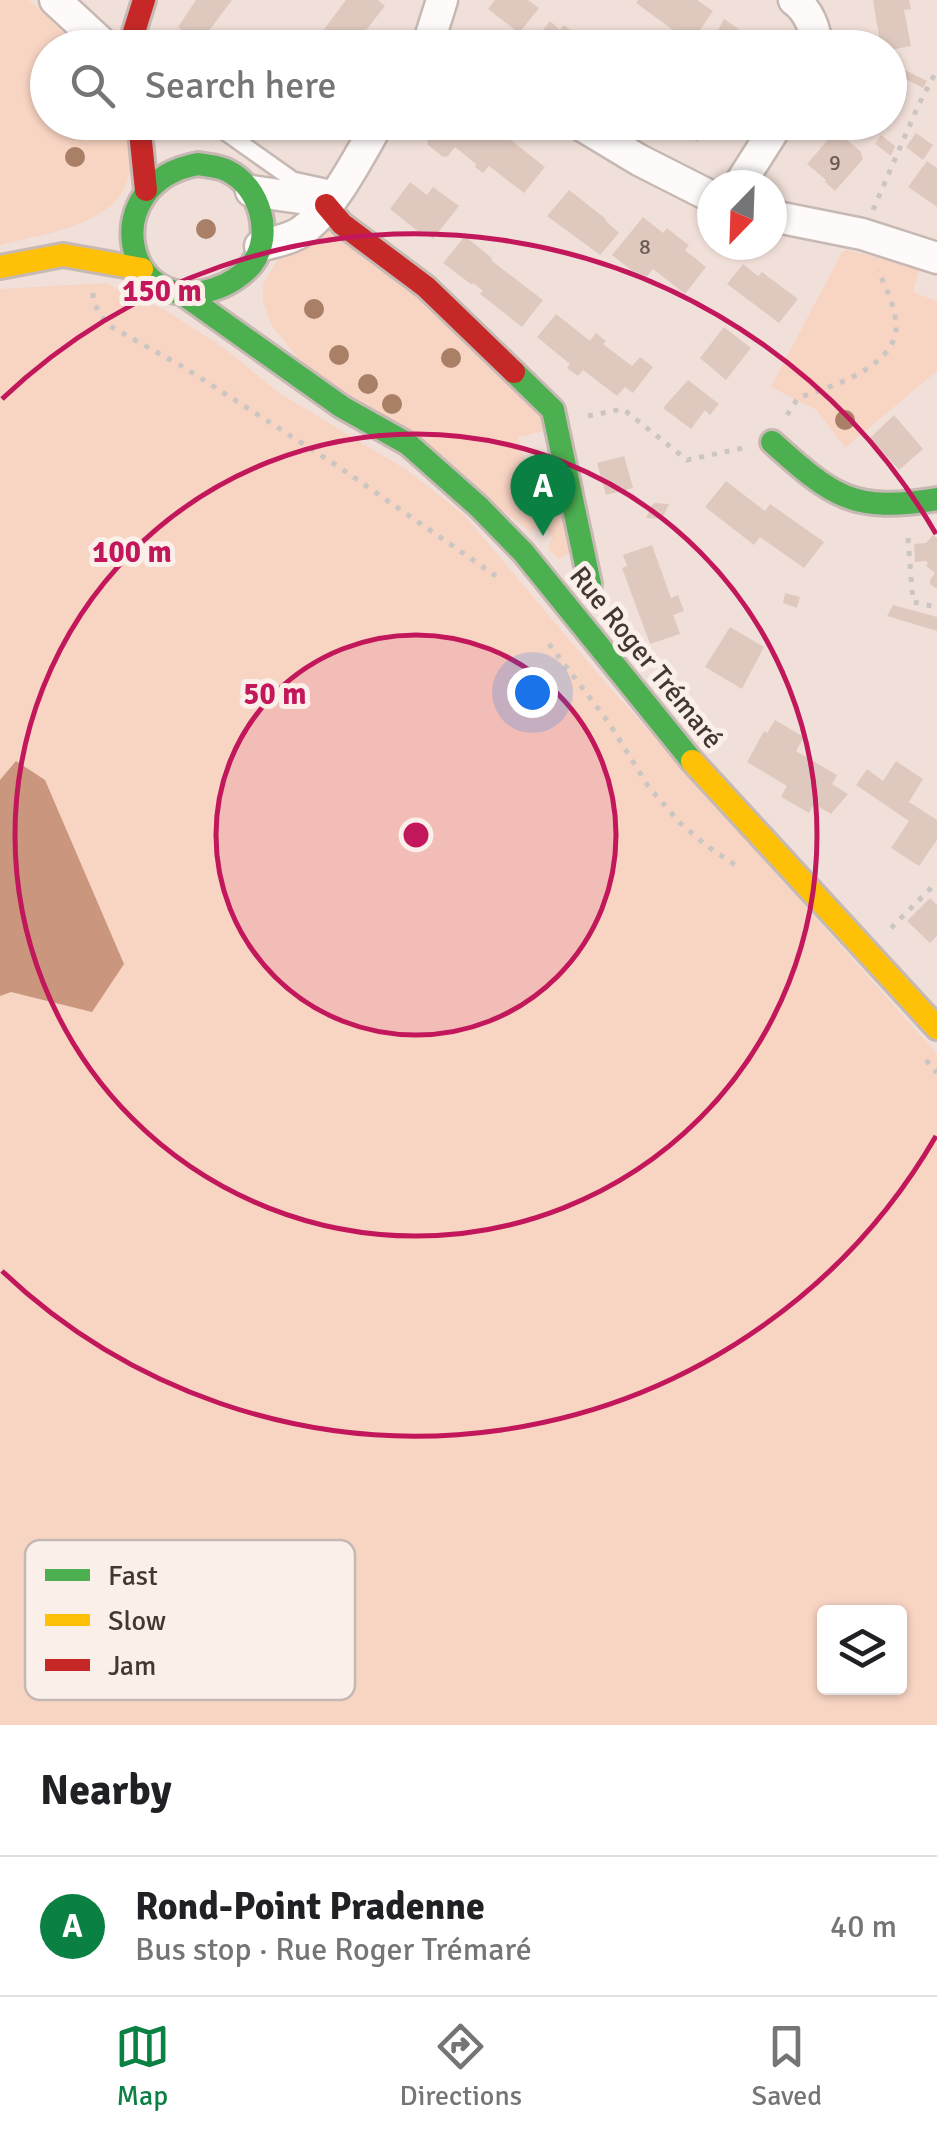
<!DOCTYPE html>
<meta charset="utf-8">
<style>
body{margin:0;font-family:Signika,sans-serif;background:#f2f2f2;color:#202124}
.controls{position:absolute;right:30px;bottom:30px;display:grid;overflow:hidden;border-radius:10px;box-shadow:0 2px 8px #0004}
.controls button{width:90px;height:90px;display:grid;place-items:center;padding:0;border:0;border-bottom:2px solid #e0e0e0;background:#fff;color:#202124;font:50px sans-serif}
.compass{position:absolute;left:697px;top:170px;width:90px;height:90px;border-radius:50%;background:#fff;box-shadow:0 2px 8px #0004;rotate:203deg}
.you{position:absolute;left:532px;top:692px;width:35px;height:35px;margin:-25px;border:8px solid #fff;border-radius:50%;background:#1a73e8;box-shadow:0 0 0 15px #1a73e833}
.badge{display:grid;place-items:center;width:65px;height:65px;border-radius:50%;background:#0b8043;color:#fff;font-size:32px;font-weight:700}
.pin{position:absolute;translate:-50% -82px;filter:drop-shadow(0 2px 5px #0008)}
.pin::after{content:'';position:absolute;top:52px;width:35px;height:30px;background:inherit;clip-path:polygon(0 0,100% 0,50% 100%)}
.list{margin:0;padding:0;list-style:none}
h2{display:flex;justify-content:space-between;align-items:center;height:130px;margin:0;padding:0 40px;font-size:42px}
h2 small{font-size:32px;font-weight:400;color:#757577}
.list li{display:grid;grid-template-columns:65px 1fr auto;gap:30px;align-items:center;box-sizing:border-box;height:140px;padding:0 40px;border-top:2px solid #e0e0e0}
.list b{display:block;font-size:38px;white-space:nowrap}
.list p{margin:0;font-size:32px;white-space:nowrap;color:#757577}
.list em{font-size:32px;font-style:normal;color:#757577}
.icon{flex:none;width:55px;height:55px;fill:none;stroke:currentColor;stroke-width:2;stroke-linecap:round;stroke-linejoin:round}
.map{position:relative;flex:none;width:937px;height:1725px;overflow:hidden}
.search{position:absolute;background:#fff;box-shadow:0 2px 8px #0004;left:30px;right:30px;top:30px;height:110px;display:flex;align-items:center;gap:25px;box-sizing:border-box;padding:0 35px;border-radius:55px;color:#757577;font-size:38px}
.sheet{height:270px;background:#fff}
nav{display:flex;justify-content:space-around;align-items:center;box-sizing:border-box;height:140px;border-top:2px solid #e0e0e0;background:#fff;font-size:28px;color:#757577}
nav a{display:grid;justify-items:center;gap:5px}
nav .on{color:#0b8043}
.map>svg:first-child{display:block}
.green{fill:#f8d4c3;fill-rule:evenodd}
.water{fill:#ca967d}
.building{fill:#dfc9bf}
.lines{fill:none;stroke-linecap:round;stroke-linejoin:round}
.lane-casing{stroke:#c6b8b2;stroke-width:20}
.street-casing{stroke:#c6b8b2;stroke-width:35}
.fast-casing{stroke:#c6b8b2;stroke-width:28}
.slow-casing{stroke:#c6b8b2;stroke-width:28}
.jam-casing{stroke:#c6b8b2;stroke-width:28}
.path{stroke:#cbc6c2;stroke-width:5;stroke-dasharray:5 8;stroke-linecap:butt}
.lane{stroke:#fdfaf9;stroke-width:15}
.street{stroke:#fdfaf9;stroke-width:30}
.fast{stroke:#4caf50;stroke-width:22}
.slow{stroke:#ffc107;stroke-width:22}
.jam{stroke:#c62828;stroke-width:22}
.tree{fill:#a97f66}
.ring{fill:none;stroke:#c2185b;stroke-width:5}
.labels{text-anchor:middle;stroke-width:10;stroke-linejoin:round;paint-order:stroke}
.number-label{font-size:22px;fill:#6b5c56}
.street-label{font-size:28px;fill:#433732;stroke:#fbefe9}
.key{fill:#fbefe9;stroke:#c4b8b2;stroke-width:2.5}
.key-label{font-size:28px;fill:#433732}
.centre{fill:#c2185b;stroke:#fbefe9;stroke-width:5}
.ring-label{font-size:30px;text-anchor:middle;font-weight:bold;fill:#c2185b;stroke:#fbefe9;stroke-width:10;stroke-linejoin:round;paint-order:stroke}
</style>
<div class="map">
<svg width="937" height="1725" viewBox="0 0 937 1725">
<rect width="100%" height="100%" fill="#f1e0d9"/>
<path class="green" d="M0,0h29l58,47 -39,1v74l80,1c1,15 4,32 2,47 -6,55 -88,64 -130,75z
M342,224l215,204 -39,9 14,47 35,-7 14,68 -22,14 -11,-10 4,-12 -11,-15 -10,10 -233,-174 -26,-32 -9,-24v-18l21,-35z
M847,250l73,18 -7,24 24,9v70l-92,77 -28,-38 -46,-23 71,-135z
M105,283l58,26 61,39 55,45 131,79 55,44 133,158 339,380v671h-937v-1436zM824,1612h76v76h-76z"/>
<path class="water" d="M16,761l29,19 79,184 -32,48 -81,-20 -11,4v-216z"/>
<path class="building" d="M196,0h36l-24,32 -2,-2 -9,12 -19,-15z
M346,0h32l7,6 -33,42h-26l-10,-8z
M495,0h33l11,8 -20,25 -31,-24z
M638,0h59l16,11 -22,32 -55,-40z
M873,0h36l2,9 -7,1 7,36 -21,4v-2h-9z
M724,19l13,9 28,20h-52l-3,-3z
M550,21l10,9 4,-5 29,23h-56l-5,-4z
M899,67l28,14 -4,7 -27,-14z
M290,122h34l-13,16z
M440,122h36l22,15 4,-4 43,34 -21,26 -35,-27 -6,7 -8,-6 1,-3 -21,-17 -7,9 -5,1 -15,-12 -1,-5z
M671,122h41l-15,20z
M916,133l17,12 -10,15 -17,-13z
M833,134h7l21,18 2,7 -28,32 -10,-9 1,-2 -19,-16z
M881,135l14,11 -4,10 -16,-12z
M927,161l10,7v39l-29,-20z
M410,182l17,13 6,-8 26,19 -26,33 -9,-8 -3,3 -31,-25z
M569,190l37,29 -1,1 14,13 -19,22 -53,-39z
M643,217l20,16 4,-5 11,9 11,8 -4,5 21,17 -21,27 -32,-25 -9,11 -32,-25z
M465,236l27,22 -1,2 10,8 42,32 -21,27 -42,-33 3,-3 -10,-8 -1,2 -29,-22z
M743,264l15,12 4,-4 36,27 -19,24 -52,-39z
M556,314l34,27 6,-8 10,8 -3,3 29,22 8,-9 13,10 -20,26 -8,-6 -8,9 -34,-26 -5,6 -11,-8 3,-4 -33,-27z
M724,327l27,21 -25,32 -26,-22z
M688,380l31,24 -9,11 -5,-5 -14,19 -28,-21z
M894,415l29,34 -24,21 -29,-32z
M624,456l9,32 -27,7 -9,-32z
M726,481l39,30 5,-7 54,38 -20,26 -44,-31 -6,8 -49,-38z
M655,503l14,1 -7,15 -16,-1 6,-13z
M933,535l4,3v51l-7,-5v-4l5,-7 -9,-7 2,-3 -2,-2 -11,1 -1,-18 12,-1z
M652,545l19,53 7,-3 6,16 -11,4 7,19 -30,10 -28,-76 5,-2 -4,-11z
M785,593l15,4 -3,11 -14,-5z
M893,605l44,12v14l-50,-15z
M730,627l34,20 -22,42 -37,-22z
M775,720l29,17 -8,14 41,24 -5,9 16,10 -17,20 -17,-10 -5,9 -28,-16 6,-11 -40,-24 17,-31 3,2z
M896,761l27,18 -14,23 28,18v20l-18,26 -28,-18 18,-27 -53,-36 11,-16 16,12z
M930,898l7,7v31l-7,7 -23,-22z"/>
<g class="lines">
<g class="lane-casing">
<path id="lane" d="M211,122l82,58 46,10"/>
</g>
<g class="street-casing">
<path id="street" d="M55,0l52,48
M794,0c14,10 23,30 22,48
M424,48l7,-13 11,-35
M576,122l63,38 73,37
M739,185l40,-63
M251,191l56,8 19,6
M772,216l90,18 75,24
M260,246c13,-4 28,-6 39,-13 32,-20 60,-77 80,-111"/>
</g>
<g class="fast-casing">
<path id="fast" d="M198,164c10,2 21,2 30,7 32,16 46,64 24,93 -9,11 -24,21 -38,25 -92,30 -118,-107 -16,-125z
M183,294l159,113 66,37 71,63 44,45 169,209
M514,372l39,38 37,174
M772,442c61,55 81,71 165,57"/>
</g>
<g class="slow-casing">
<path id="slow" d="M0,267l63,-12 79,14
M692,761l245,267"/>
</g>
<g class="jam-casing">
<path id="jam" d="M129,48l15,-48
M139,122l7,68
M326,205l16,19 84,63 88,85"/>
</g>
<path class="path" d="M873,210l45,-104 19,-36
M93,293v6l5,12 10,14 77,43 154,99 157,109
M787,415l11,-17c31,-11 94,-29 98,-68 1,-20 -10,-42 -18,-60
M588,416l35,-7 64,51 56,-12
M908,538l5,64 24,5
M549,644l60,79 39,63 32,37 27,23 34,23
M891,928l46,-46
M926,1060l11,13"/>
<use href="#lane" class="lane"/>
<use href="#street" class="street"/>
<use href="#fast" class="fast"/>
<use href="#slow" class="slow"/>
<use href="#jam" class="jam"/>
</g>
<g class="tree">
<circle cx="75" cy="157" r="10"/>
<circle cx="206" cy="229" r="10"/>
<circle cx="314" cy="309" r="10"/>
<circle cx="339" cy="355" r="10"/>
<circle cx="451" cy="358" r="10"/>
<circle cx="368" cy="384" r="10"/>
<circle cx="392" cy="404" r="10"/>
<circle cx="845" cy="420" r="10"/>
</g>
<circle cx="416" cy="835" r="200" fill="#c2185b" fill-opacity=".12"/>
<g class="ring">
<circle cx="416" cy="835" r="200"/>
<circle cx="416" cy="835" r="401"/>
<path d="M936 1136A601 601 0 0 1 2 1271M2 399A601 601 0 0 1 936 534"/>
</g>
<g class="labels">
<g class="number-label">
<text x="835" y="170">9</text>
<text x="645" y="254">8</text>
</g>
<g class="street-label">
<text transform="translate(647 657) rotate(51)" y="10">Rue Roger Trémaré</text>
</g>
</g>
<rect x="25" y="1540" width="330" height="160" rx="15" class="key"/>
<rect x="45" y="1569" width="45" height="12" fill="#4caf50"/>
<rect x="45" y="1614" width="45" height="12" fill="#ffc107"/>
<rect x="45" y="1659" width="45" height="12" fill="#c62828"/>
<g class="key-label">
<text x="108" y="1585">Fast</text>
<text x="108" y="1630">Slow</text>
<text x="108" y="1675">Jam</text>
</g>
<circle cx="416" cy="835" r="15" class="centre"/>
<g class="ring-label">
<text x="162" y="301">150 m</text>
<text x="132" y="562">100 m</text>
<text x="275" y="704">50 m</text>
</g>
</svg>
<div class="controls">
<button><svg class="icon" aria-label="layers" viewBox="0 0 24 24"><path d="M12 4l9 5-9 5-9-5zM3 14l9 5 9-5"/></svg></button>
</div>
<svg class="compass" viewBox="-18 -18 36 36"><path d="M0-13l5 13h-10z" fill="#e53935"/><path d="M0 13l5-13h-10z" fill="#757577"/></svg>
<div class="you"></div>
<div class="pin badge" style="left:543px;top:536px">A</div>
<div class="search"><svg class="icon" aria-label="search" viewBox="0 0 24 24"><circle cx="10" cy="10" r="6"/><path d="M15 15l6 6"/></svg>Search here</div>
</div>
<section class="sheet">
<h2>Nearby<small></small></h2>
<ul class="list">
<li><span class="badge">A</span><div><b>Rond-Point Pradenne</b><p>Bus stop · Rue Roger Trémaré</p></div><em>40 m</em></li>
</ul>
</section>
<nav>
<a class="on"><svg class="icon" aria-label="map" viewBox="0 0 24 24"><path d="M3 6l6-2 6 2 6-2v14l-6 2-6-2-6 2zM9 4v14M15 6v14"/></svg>Map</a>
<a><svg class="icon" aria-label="directions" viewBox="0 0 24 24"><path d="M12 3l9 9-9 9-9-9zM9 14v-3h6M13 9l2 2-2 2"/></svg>Directions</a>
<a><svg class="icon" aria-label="saved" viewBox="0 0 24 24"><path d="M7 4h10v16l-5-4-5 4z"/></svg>Saved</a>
</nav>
